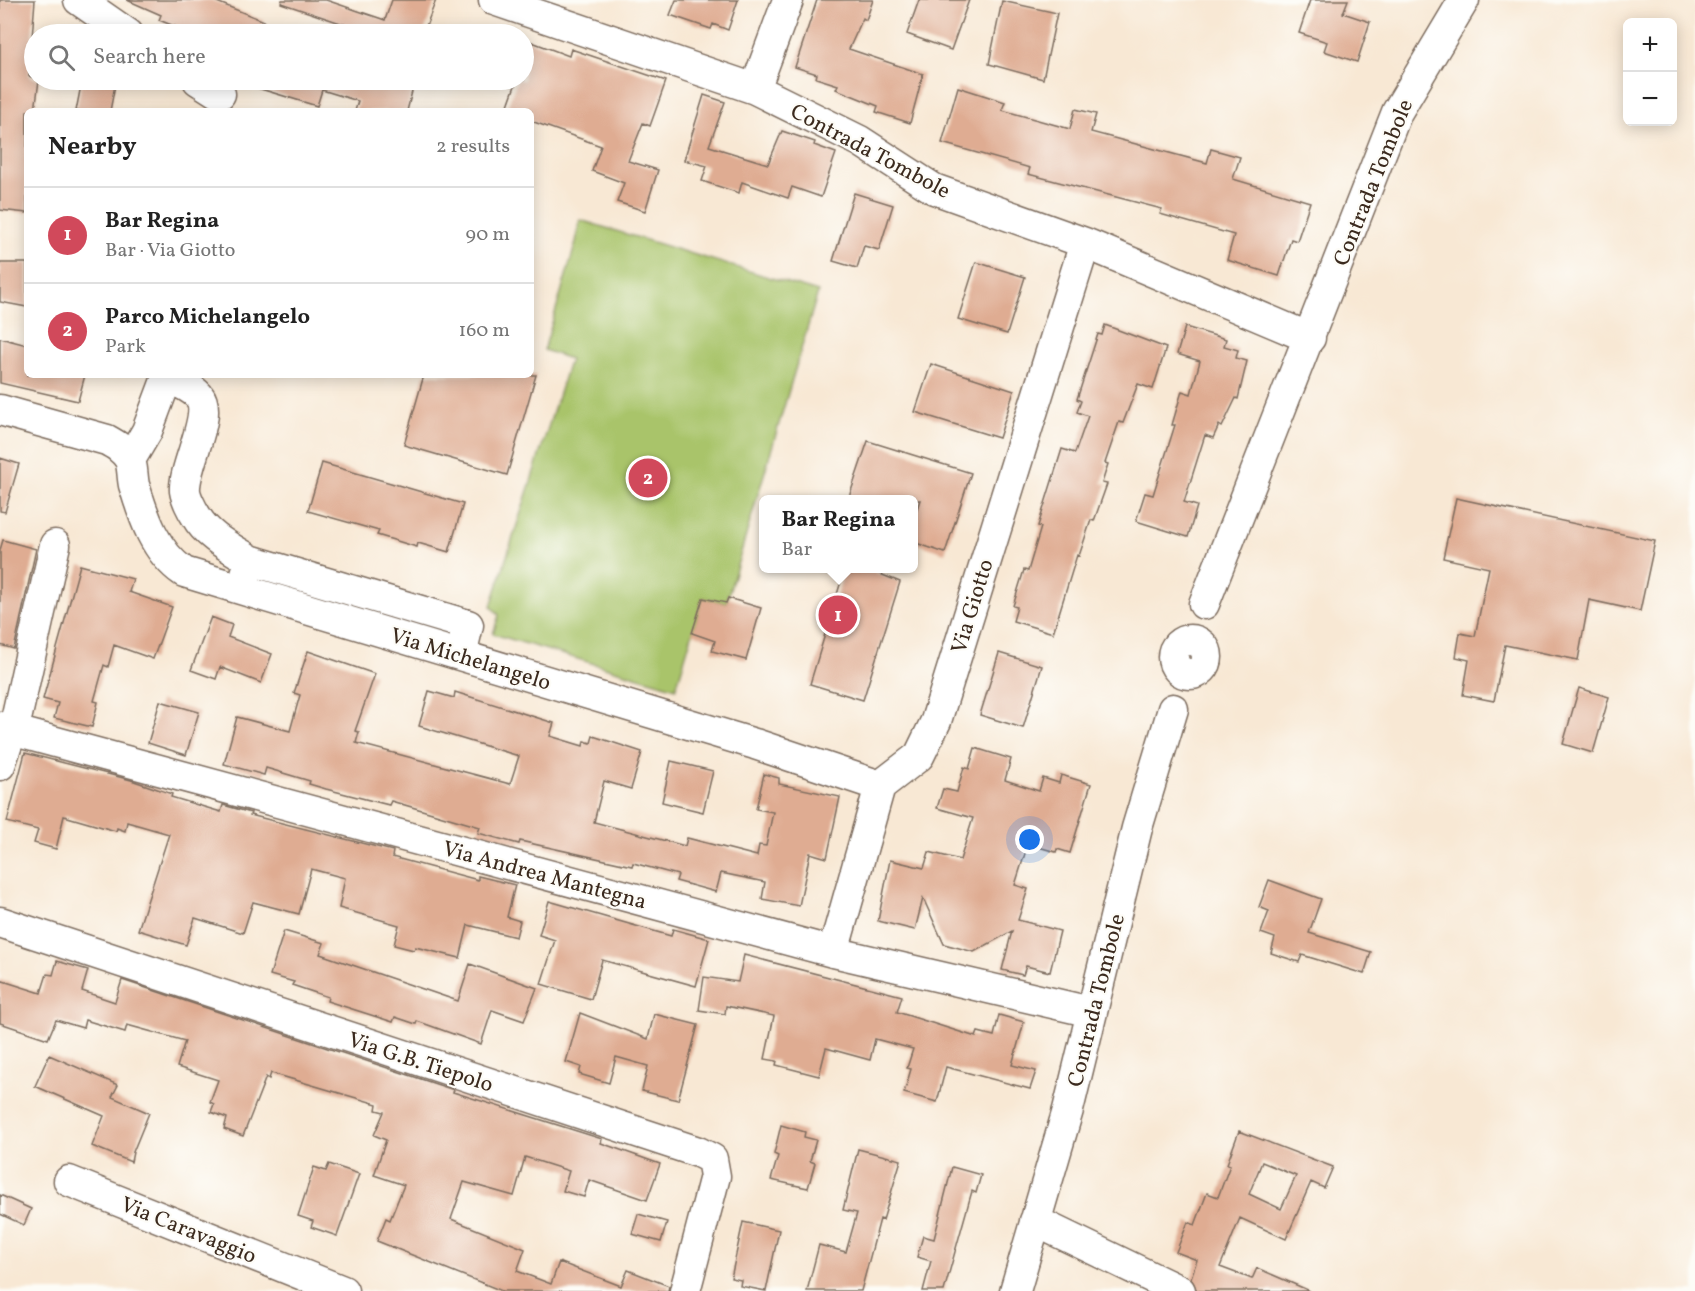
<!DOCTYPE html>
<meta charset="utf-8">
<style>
body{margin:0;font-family:Vollkorn,serif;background:#f2f2f2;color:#222}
.controls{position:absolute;right:18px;top:18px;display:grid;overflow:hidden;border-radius:9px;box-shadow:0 3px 15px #0003}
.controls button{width:54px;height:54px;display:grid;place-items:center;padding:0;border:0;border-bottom:2px solid #e0e0e0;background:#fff;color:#222;font:30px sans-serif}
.you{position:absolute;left:1030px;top:840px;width:21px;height:21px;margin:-15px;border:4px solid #fff;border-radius:50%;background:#1a73e8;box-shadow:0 0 0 9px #1a73e833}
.badge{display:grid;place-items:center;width:39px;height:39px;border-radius:50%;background:#d1495b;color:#fff;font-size:20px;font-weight:700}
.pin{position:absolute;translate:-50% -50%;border:3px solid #fff;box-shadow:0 2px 6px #0006}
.popup{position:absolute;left:759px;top:495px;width:159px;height:78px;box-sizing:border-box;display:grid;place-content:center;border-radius:9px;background:#fff;filter:drop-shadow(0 2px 4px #0005);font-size:20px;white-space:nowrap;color:#767676}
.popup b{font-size:22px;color:#222}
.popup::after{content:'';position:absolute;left:50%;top:100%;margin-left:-12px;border:12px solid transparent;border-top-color:#fff}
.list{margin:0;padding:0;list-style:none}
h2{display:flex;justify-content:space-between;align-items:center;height:78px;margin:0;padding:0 24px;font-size:26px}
h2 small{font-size:20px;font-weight:400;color:#767676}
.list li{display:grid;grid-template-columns:39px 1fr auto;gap:18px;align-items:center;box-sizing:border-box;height:96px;padding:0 24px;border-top:2px solid #e0e0e0}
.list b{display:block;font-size:22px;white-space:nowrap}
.list p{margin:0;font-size:20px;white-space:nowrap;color:#767676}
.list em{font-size:20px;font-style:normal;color:#767676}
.icon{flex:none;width:33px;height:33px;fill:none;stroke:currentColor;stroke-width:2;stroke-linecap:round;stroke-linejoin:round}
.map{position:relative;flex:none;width:1695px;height:1291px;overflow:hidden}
.search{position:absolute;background:#fff;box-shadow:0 3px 15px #0003;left:24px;top:24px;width:510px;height:66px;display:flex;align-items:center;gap:15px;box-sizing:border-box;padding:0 21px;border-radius:33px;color:#767676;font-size:22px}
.panel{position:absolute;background:#fff;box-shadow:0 3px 15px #0003;left:24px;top:108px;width:510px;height:270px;border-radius:9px}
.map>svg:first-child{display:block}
.green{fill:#a9c46a;stroke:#727744;stroke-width:1.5}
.building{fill:#dfac92;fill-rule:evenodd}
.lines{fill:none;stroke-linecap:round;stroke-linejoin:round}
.minor-casing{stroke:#7d6c5e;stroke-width:33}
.minor{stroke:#fff;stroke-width:30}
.labels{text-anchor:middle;stroke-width:4.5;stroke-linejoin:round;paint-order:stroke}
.street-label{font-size:22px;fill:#3b2a1e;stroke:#fdfcf7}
</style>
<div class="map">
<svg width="1695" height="1291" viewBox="0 0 1695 1291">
<rect width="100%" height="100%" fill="#fdfcf7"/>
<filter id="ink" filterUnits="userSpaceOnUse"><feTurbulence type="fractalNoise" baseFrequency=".0167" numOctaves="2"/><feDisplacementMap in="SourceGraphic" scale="12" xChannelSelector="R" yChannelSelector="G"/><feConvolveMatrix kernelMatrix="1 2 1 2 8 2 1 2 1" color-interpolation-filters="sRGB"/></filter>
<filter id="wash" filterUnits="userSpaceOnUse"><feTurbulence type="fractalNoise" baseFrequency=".008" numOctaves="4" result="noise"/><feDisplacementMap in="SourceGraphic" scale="24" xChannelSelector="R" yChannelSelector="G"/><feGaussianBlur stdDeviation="1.35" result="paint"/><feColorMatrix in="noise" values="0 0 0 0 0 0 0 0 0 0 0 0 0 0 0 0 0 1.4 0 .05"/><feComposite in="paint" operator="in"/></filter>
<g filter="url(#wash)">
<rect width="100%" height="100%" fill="#f8e8d4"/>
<path class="green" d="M580,220l238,72 -92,311 -23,-5 -27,90 -183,-54 6,-19 -8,-9 79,-247 -26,-9 32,-108z"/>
<g id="blocks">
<path class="building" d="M0,0h35l-6,76 10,4 -4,31h-8v102l-27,-3z
M127,0h85l52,21 -6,13h-82l3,-6 -20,-8 2,-5z
M282,0h44l59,20 7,-20h44l-13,34h-50l-92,-31z
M676,0h62l-10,30 -15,-6 -2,5 -41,-14z
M817,0h56l-7,20 -3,-2 -14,31 74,25 -13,49 -34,-11 2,-6 -42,-17 2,-4 -22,-7 1,-4 -22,-7z
M919,0h50l-18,50 -44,-16z
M1310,0h38l-5,13 27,9 -13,40 -33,-11 3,-9 -28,-9z
M1002,1l55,12 -14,66 -54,-15z
M524,39l45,17 2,-7 95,32 -16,45 -7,-3 -15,38 30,9 -13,41 -28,-9 7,-19 -32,-12 9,-25 -70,-25v-10h-25l11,-31h7z
M82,80h34l-6,31h-34z
M245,80h170l-8,31h-52l3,-10 -36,-11 -5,16 -73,-22z
M958,87l47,15 -3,8 68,19 5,-20 21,5 -5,18 116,31 4,-14 29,8 -7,22 77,23 -13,39 -6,-2 -12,37 -52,-16 7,-25 -74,-21 2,-5 -134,-35 2,-6 -88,-25z
M704,95l21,7 -16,44 59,18 14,-33 33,11 -1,3 22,8 -15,44 -29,-10 -4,11 -46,-16 -3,11 -37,-12 5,-15 -23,-6z
M854,193l39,12 -14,45 -15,-4 -7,22 -24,-7z
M976,262l49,15 -18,57 -49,-15z
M0,263h27v44l-27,-5z
M1105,325l61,23 -13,41 -15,-5 -15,39 -4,-1 -14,41 3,1 -6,19 5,1 -6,17 -7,20 -3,-1 -12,36 -2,-1 -24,78 -40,-12 4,-14 -4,-1 11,-36 4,1 13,-44 -3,-1 24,-77 13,4 13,-37 -11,-4 4,-11 -4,-2 21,-65 4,1z
M1185,327l41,12 -2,7 14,4 -2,8 11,3 -9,38 -2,-1 -14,29 -3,-2 -6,13 -8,-3 -21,67 13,4 -9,31 -52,-16 9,-28 8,2 22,-70h-3l10,-34 9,3 9,-33 -23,-7z
M0,338l27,7v30h58l-7,26 -78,-18z
M931,364l83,27 -15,47 -84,-26z
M424,375h112l-29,100 -103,-30z
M868,441l103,32 -26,80 -32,-11v-21l7,-21h-72z
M0,458l19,6 -14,48 -5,-1z
M322,463l141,41 -14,48 -31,-9 -1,4 -40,-12 2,-4 -71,-20z
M1456,498l199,43 -15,70 -51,-11 -11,60 -73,-15 -11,56 -31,-6 6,-35 -13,-3 4,-24 15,3 14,-68 -46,-10z
M3,540l33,9 -22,100 -14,-4v-95z
M80,565l53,14 -4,13 43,15 -19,52 -39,-14 -6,22 -4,-2 -10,36 4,1 -6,25 -38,-9 4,-15 -15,-4z
M845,568h20l35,14 -37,118 -53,-16z
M703,598l23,5 2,-5 33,10 -15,52 -34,-9 3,-10 -23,-8z
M211,617l21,8 -4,12 44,17 -11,29 -41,-16 -4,12 -25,-9z
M308,651l67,23 -20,57 4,1 -3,11 154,41 9,-28 -100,-30 10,-35 25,7 1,-6 99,31 -4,13 33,10 1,-5 7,2 2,-7 49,16 -11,37 -27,-8 -10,41 91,24 2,-8 70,18 2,-11 7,1 7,-34 -17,-3 8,-35 15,4v6l61,13 -13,61 -17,-5 -11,53 -37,-7 3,-17 -44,-9 -5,19 -40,-11 2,-6 -45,-12 -1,3 -112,-25 -1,3 -41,-11 2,-6 -89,-26 -2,4 -63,-16 -17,-5 1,-3 -44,-13 -2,7 -40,-11 13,-47 53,14 10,-36 -6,-2z
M999,653l43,13 -19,62 -43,-13z
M1579,688l30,9 -16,56 -30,-9z
M160,701l39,11 -13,43 -38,-12z
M975,748l36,11 -6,21 34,11 4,-13 16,5 2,-8 30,9 -21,69 -13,-4 -1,3 -28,-8 -13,41 13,4 -10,31 42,11 -10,41 -24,-6 -3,9 -21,-5 10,-39 -38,21 -30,-8 -21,-46 -8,32 -37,-9 12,-61 34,8 5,-16 31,8 13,-42 -36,-10 6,-19 14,3 7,-25 5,2z
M25,753l106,27 41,14 -1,3 50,15 2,-7 28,8 -1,2 143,36 -1,6 86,23v-4l37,9 -8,32 13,4 -4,16 -48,-12 -8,33 -45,-11 -1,3 -20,-5 5,-20 -60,-17 6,-30 -34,-9 -12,45 -46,-12 -10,31 -48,-15 -9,27 -48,-15 31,-96 -42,-12 -2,9 -8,-3 -1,3 -52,-15 -8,33 -22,-6 4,-13 -31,-8z
M671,761l42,10 -10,41 -41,-10z
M1269,880l52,19 -12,34 62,19 -7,22 -62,-19 -3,7 -28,-9 4,-15 -14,-5 8,-22 -10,-4z
M549,901l122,35 2,-7 36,10 -13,47 -94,-26 -11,39 -50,-15 14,-44 -16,-5z
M284,931l40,12 -4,11 138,47 12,-37 67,24 -13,33 -32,-11 -11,34 -64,-23 -1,3 -21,-7 -2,5 -66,-21 1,-4 -36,-12 2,-3 -24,-7z
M744,955l158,41 -5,16 79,25 2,-5 16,4 5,-21 25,7 -12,43 24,6 -6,18 -84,-22 -9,35 -33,-9 7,-24 -4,-1 6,-19 -38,-10 -5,21 -44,-12 -7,28 -43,-11 1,-4 -12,-2 9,-43 -48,-10 -1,8 -26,-4 5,-33 34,5z
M57,961l31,9 -6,21 33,11 7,-22 332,110 -1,2 149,47 -1,4 59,21 -13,36 -58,-20 -5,17 -21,-6 6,-20 -44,-14 -11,39 -50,-14 -13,37 74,30 -8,22 34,13 8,-22 62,24 7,-16 41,16 -1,5h-166l-125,-50 9,-23 4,2 14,-35 -30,-10 12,-35 -12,-5 10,-23 -8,-2 1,-6 -106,-31 -2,6 -3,-2 -23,59 -19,-7 3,-11 -16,-6 3,-8 -4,-2 8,-22 -41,-13 8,-26 -58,-16 -2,7 -40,-12 -2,8 -27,-8 -8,19 -48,-16v-43l41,13 6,-19 6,1z
M580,1013l68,26 6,-25 44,11 -20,75 -36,-9 6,-25 -32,-9 -7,26 -30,-9 2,-7 -15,-5z
M49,1055l69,30 -6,12 37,16 -16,39 -2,10 -39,-16 12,-30 -69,-30z
M781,1125l24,7 -1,5 12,3 -6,21 5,2 -7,25 -37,-8 7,-24 -4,-2z
M1239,1131l94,36 -9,21 -13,-6 -25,57 -46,-21 -20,49 32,12 5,-11 53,23h-113l-6,-13 6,-18 -21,-8 12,-30 7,3 12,-32 11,4 12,-32 -3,-1zM1262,1162l34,14 -15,33 -32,-15z
M858,1149l43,11 -18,60 -3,-1 -19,72h-54l12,-46 27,7 11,-39 -14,-3z
M329,1164l30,10 -22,62 -26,-9 2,-6 -15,-5 16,-49 12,4z
M952,1167l29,8 -5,18 -4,-2 -28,100h-21l8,-30 -14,-4 6,-21 11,3z
M0,1195l31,14 -7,16 -24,-11z
M638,1214l29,8 -6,20 -29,-8z
M743,1222l36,8 -13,61 -26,-5 1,-6 -10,-2z"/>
</g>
</g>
<g filter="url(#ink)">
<use href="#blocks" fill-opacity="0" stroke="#7d6c5e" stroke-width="1.5"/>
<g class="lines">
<g class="minor-casing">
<path id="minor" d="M79,0l49,34
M494,0l261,89 105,52 74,48 151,54 225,95
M198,80l22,14
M755,89l33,-89
M167,377c11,5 24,10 32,19 15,18 -16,71 -14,95 1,7 7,19 11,25 11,20 35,32 54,44
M0,410l107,30c9,5 16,9 22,18 4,7 3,19 5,27 10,33 21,67 50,87l571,172 125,42
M130,460l17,-29 21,-56
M242,588l8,-28 218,65 -7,30
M1204,604l193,-492 67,-112
M1173 657a17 17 0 1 1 34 0a17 17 0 1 1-34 0Z
M0,727l833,225 258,60
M0,765l17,-50 38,-170
M0,922l698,230 14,7 3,17 -30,115
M833,952l47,-166 39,-30 17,-35 149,-478
M69,1181l274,110
M1035,1221l145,70
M1015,1291l53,-181 69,-282 36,-119"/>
</g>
<use href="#minor" class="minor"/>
</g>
</g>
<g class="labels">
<g class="street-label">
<text transform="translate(871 150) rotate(28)" y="8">Contrada Tombole</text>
<text transform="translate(1372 182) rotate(-68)" y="8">Contrada Tombole</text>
<text transform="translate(971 606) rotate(-73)" y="8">Via Giotto</text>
<text transform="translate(471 658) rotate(17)" y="8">Via Michelangelo</text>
<text transform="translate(545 874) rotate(15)" y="8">Via Andrea Mantegna</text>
<text transform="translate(1095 1000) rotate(-76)" y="8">Contrada Tombole</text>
<text transform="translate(421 1061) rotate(18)" y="8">Via G.B. Tiepolo</text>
<text transform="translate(189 1229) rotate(22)" y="8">Via Caravaggio</text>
</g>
</g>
</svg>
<div class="controls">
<button>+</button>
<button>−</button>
</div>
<div class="you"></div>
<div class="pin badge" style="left:838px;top:615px">1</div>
<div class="popup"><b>Bar Regina</b>Bar</div>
<div class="pin badge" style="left:648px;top:478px">2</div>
<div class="search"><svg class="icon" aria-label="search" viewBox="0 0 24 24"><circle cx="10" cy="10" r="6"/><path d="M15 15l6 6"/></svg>Search here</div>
<section class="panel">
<h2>Nearby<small>2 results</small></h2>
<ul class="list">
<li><span class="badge">1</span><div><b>Bar Regina</b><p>Bar · Via Giotto</p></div><em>90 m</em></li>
<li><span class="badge">2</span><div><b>Parco Michelangelo</b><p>Park</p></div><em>160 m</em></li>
</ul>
</section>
</div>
